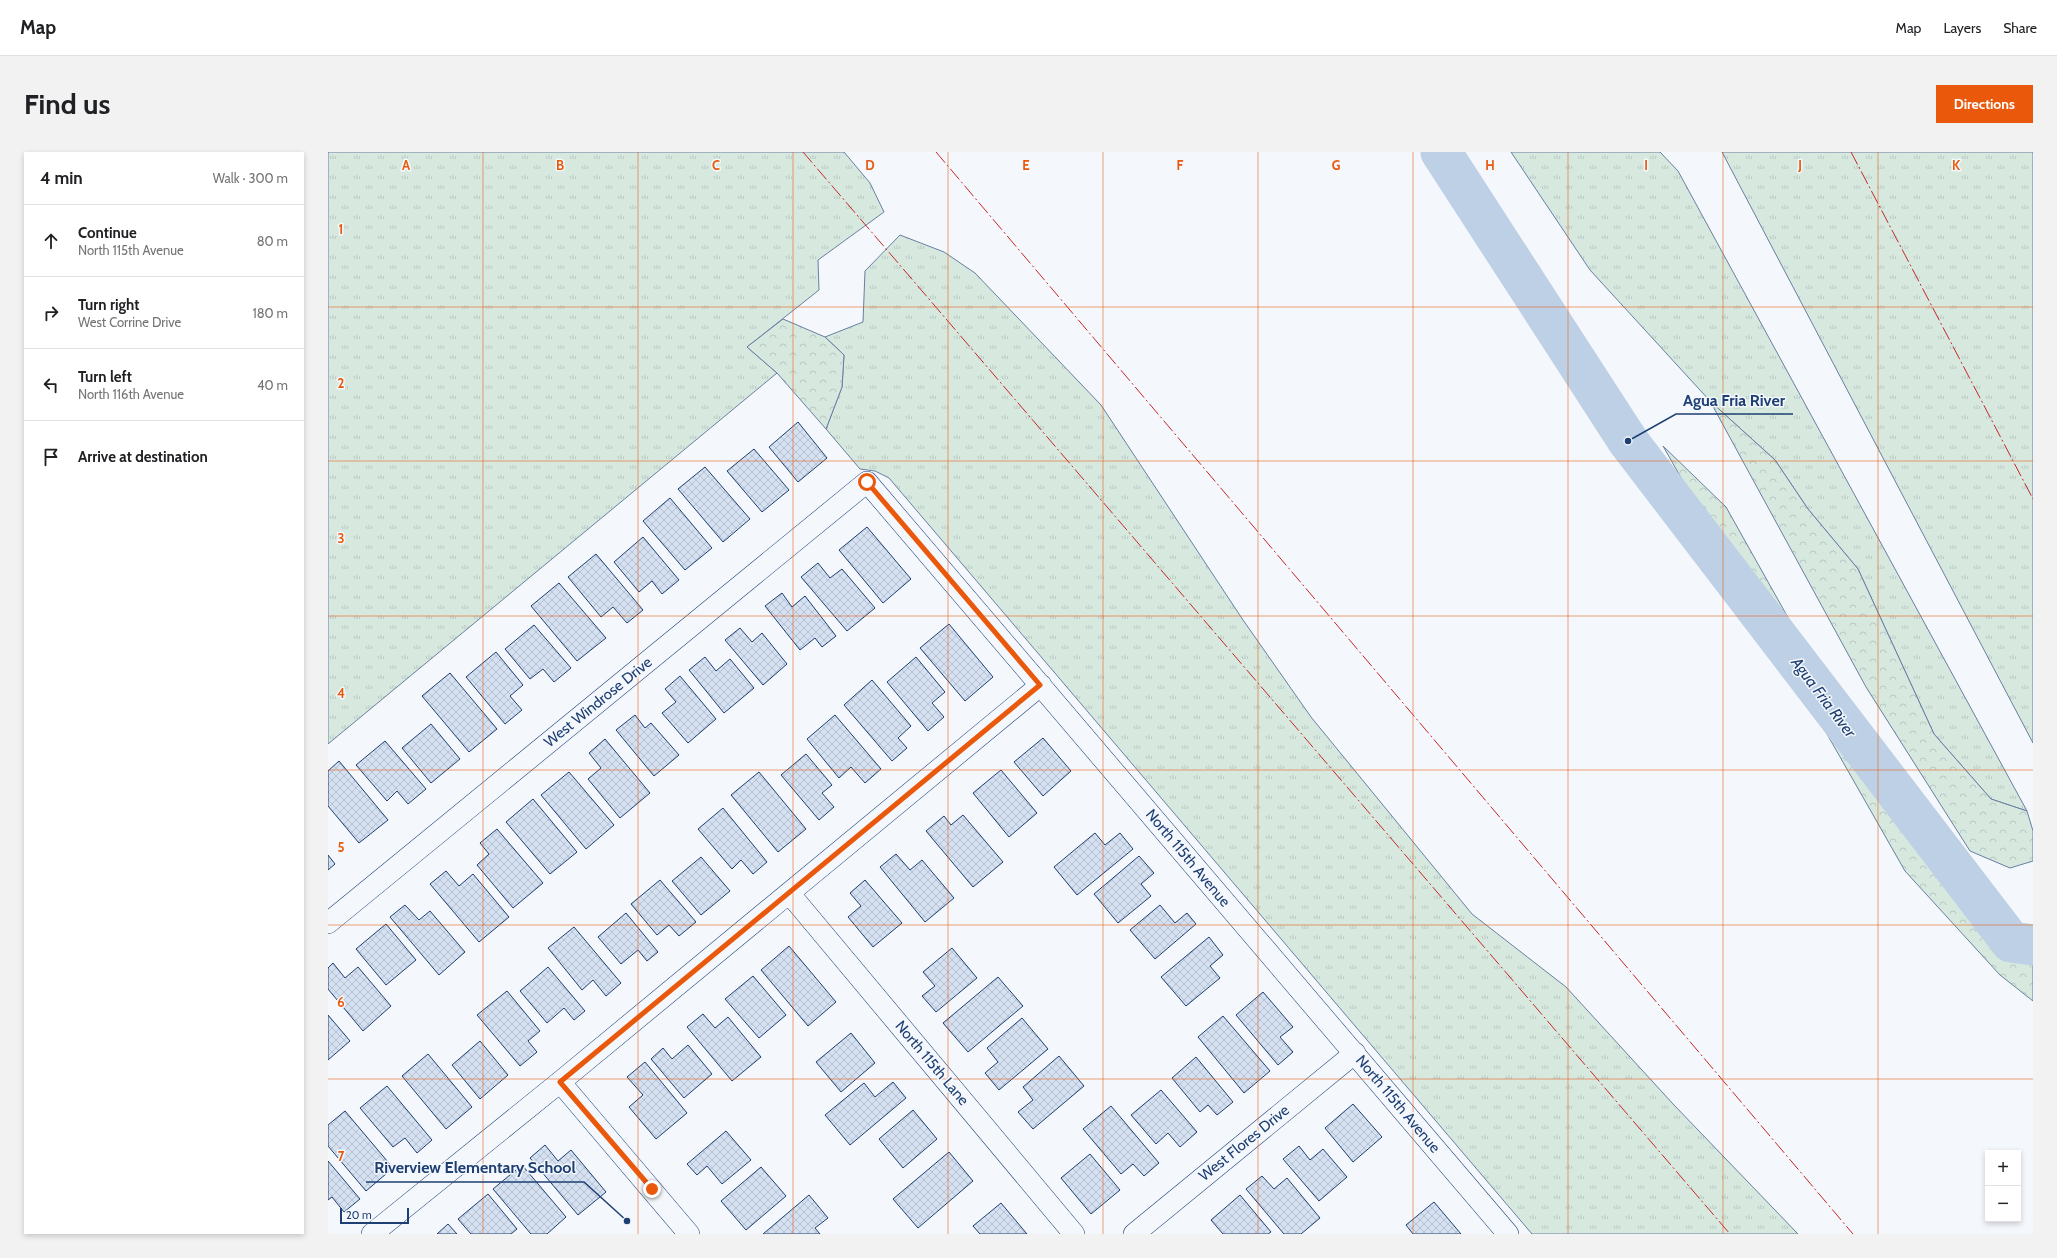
<!DOCTYPE html>
<meta charset="utf-8">
<style>
body{margin:0;font-family:Cabin,sans-serif;background:#f2f2f2;color:#202124}
.controls{position:absolute;right:12px;bottom:12px;display:grid;overflow:hidden;border-radius:0px;box-shadow:0 2px 6px #0003}
.controls button{width:36px;height:36px;display:grid;place-items:center;padding:0;border:0;border-bottom:1px solid #e0e0e0;background:#fff;color:#202124;font:20px sans-serif}
.scale{position:absolute;left:12px;bottom:10px;width:69px;box-sizing:border-box;padding-left:4px;border:2px solid #1d3f73;border-top:0;font-size:11px;line-height:14px;white-space:nowrap;color:#1d3f73;-webkit-text-stroke:3px #f4f7fb;paint-order:stroke}
.stop{position:absolute;width:12px;height:12px;margin:-9px;border:3px solid #ea580c;border-radius:50%;background:#fff}
.stop.end{background:#ea580c;border-color:#fff;box-shadow:0 1px 4px #0008}
.list{margin:0;padding:0;list-style:none}
h2{display:flex;justify-content:space-between;align-items:center;height:52px;margin:0;padding:0 16px;font-size:17px}
h2 small{font-size:13px;font-weight:400;color:#757577}
.list li{display:grid;grid-template-columns:26px 1fr auto;gap:12px;align-items:center;box-sizing:border-box;height:72px;padding:0 16px;border-top:1px solid #e0e0e0}
.list b{display:block;font-size:15px;white-space:nowrap}
.list p{margin:0;font-size:13px;white-space:nowrap;color:#757577}
.list em{font-size:13px;font-style:normal;color:#757577}
.icon{flex:none;width:22px;height:22px;fill:none;stroke:currentColor;stroke-width:2;stroke-linecap:round;stroke-linejoin:round}
.map{position:relative;flex:none;width:1705px;height:1082px;overflow:hidden;border-radius:0px}
header{display:flex;align-items:center;gap:24px;box-sizing:border-box;height:56px;padding:0 20px;background:#fff;border-bottom:1px solid #e0e0e0}
header strong{font-size:19px}
nav{display:flex;gap:22px;margin-inline-start:auto;font-size:14px}
.intro{display:flex;align-items:center;justify-content:space-between;box-sizing:border-box;height:96px;padding:0 24px}
h1{margin:0;font-size:28px}
.button{padding:10px 18px;border-radius:0px;background:#ea580c;color:#fff;font-size:14px;font-weight:700}
main{display:flex;gap:24px;padding:0 24px}
aside{flex:1;background:#fff;border-radius:0px;box-shadow:0 2px 6px #0003}
.map>svg:first-child{display:block}
.grass{fill:url(#grass-tufts);stroke:#687fa3}
.forest{fill:url(#forest-crowns);stroke:#687fa3}
.lines{fill:none;stroke-linecap:round;stroke-linejoin:round}
.river{stroke:#bed0e5;stroke-width:41}
.building{fill:url(#building-cross-hatch);stroke:#1d3f73}
.minor-casing{stroke:#1d3f73;stroke-width:22}
.minor{stroke:#f4f7fb;stroke-width:21}
.power{stroke:#c62828;stroke-width:1;stroke-dasharray:14 3 2 3;stroke-linecap:butt}
.route{stroke:#ea580c;stroke-width:5}
.grid{fill:none;stroke:#e8590c;stroke-width:1;stroke-opacity:0.55}
.labels{text-anchor:middle;stroke-width:3;stroke-linejoin:round;paint-order:stroke}
.street-label{font-size:15px;fill:#1d3f73;stroke:#f4f7fb}
.water-label{font-size:16px;font-style:italic;fill:#1d3f73;stroke:#f4f7fb}
.grid-label{font-size:13px;text-anchor:middle;font-weight:bold;fill:#e8590c;stroke:#f4f7fb;stroke-width:3;stroke-linejoin:round;paint-order:stroke}
.leader{fill:none;stroke:#1d3f73;stroke-width:1.5}
.callout-dot{fill:#1d3f73;stroke:#f4f7fb;stroke-width:1.5}
.callout-label{font-size:16px;text-anchor:middle;font-weight:bold;fill:#1d3f73;stroke:#f4f7fb;stroke-width:3;stroke-linejoin:round;paint-order:stroke}
</style>
<header>
<strong>Map</strong>
<nav><a>Map</a><a>Layers</a><a>Share</a></nav>
</header>
<div class="intro"><h1>Find us</h1><a class="button">Directions</a></div>
<main>
<aside>
<h2>4 min<small>Walk · 300 m</small></h2>
<ul class="list">
<li><svg class="icon" aria-label="ahead" viewBox="0 0 24 24"><path d="M12 20V5M6 11l6-6 6 6"/></svg><div><b>Continue</b><p>North 115th Avenue</p></div><em>80 m</em></li>
<li><svg class="icon" aria-label="right" viewBox="0 0 24 24"><path d="M7 20v-9h11M14 6l5 5-5 5"/></svg><div><b>Turn right</b><p>West Corrine Drive</p></div><em>180 m</em></li>
<li><svg class="icon" aria-label="left" viewBox="0 0 24 24"><path d="M17 20v-9H6M10 6l-5 5 5 5"/></svg><div><b>Turn left</b><p>North 116th Avenue</p></div><em>40 m</em></li>
<li><svg class="icon" aria-label="arrive" viewBox="0 0 24 24"><path d="M6 21V4h12l-3 4 3 4H6"/></svg><div><b>Arrive at destination</b></div></li>
</ul>
</aside>
<div class="map">
<svg width="1705" height="1082" viewBox="0 0 1705 1082">
<defs>
<pattern id="grass-tufts" width="24" height="20" patternUnits="userSpaceOnUse"><rect width="24" height="20" fill="#d7e8df"/><path d="M3 7l-1-3M5 7V3M7 7l1-3M15 17l-1-3M17 17v-4M19 17l1-3" fill="none" stroke="#b8c8c3"/></pattern>
<pattern id="forest-crowns" width="20" height="18" patternUnits="userSpaceOnUse"><rect width="20" height="18" fill="#d7e8df"/><path d="M2 6a3 3 0 1 1 6 0M12 15a3 3 0 1 1 6 0" fill="none" stroke="#b8c8c3"/></pattern>
<pattern id="building-cross-hatch" width="8" height="8" patternUnits="userSpaceOnUse"><rect width="8" height="8" fill="#d5e0f0"/><path d="M0 0l8 8M0 8l8-8" fill="none" stroke="#b6c1d1"/></pattern>
</defs>
<rect width="100%" height="100%" fill="#f4f7fb"/>
<path class="grass" d="M0,0h516l26,31 14,29 -66,48 1,30 -72,57 30,26 -449,371z
M1183,0h149l18,19 349,640 -36,-12 -57,-65 -76,-165 -50,-60 -33,-49 -65,-59 -120,-131z
M1394,0h311v591z
M572,83l44,17 31,21 126,132 142,215 68,97 161,197 94,73 108,118 124,129h-266l-643,-756 -14,-7 -15,-2 -34,-40 16,-42 2,-32 -19,-18 38,-15 2,-51z"/>
<path class="forest" d="M455,167l42,18 19,18 -2,32 -16,42 -49,-56 -30,-26z
M1382,249l65,59 33,49 50,60 76,165 57,65 36,12 6,20v30l-23,7 -40,-17 -104,-164z
M1335,294l63,61 184,328 65,73 58,22v71l-33,-26 -95,-104z"/>
<g class="lines">
<path class="river" d="M1113,0l187,289 383,501 22,3"/>
</g>
<path class="building" d="M470,270l29,36 -29,24 -29,-35z
M426,297l35,41 -27,22 -35,-41z
M377,315l45,52 -27,23 -45,-53z
M342,346l42,50 -27,22 -42,-49z
M539,375l44,52 -28,24 -44,-53z
M315,385l36,43 -17,14 -10,-13 -13,11 -25,-30z
M268,402l47,56 -16,13 -14,-16 -12,10 -33,-40z
M490,411l12,15 12,-9 33,39 -28,23 -46,-54z
M231,431l47,55 -29,23 -46,-55z
M454,441l10,14 13,-11 31,40 -14,11 -7,-9 -15,12 -35,-44z
M621,472l44,53 -28,24 -45,-53z
M206,473l37,43 -17,14 -11,-13 -13,10 -25,-30z
M412,476l12,14 10,-9 25,31 -24,21 -38,-45z
M168,500l27,33 -13,11 12,14 -17,14 -39,-47z
M377,505l11,14 14,-12 24,29 -30,25 -35,-43z
M588,505l29,35 -13,11 12,14 -16,14 -41,-49z
M122,521l47,56 -28,23 -47,-56z
M352,524l36,43 -28,24 -26,-30 14,-11 -11,-13z
M544,528l39,46 -13,12 9,10 -15,13 -48,-56z
M307,563l10,13 6,-5 28,32 -25,21 -38,-46z
M507,563l46,54 -16,14 -14,-16 -12,11 -32,-39z
M103,572l29,35 -29,24 -29,-35z
M715,586l28,33 -28,25 -29,-34z
M277,587l45,54 -30,25 -32,-39 13,-11 -12,-15z
M57,589l41,48 -18,15 -11,-13 -10,10 -31,-36z
M478,602l26,31 -10,8 12,14 -15,13 -38,-45z
M11,609l49,59 -29,23 -31,-37v-35z
M673,618l36,43 -28,24 -36,-44z
M241,620l45,53 -28,24 -45,-54z
M431,620l47,57 -28,23 -47,-57z
M205,647l44,53 -27,22 -44,-52z
M395,656l44,54 -14,12 -12,-14 -9,9 -34,-40z
M635,663l40,47 -30,25 -47,-56 18,-15 7,9z
M169,677l46,54 -30,25 -36,-43 12,-11 -9,-11z
M767,681l10,12 15,-12 13,16 -56,46 -23,-28z
M568,702l14,16 12,-10 32,38 -29,24 -45,-55z
M0,703l7,9 -7,6z
M811,704l15,17 -13,11 10,12 -33,27 -24,-29z
M373,705l29,34 -29,24 -29,-34z
M118,719l13,15 14,-12 36,43 -30,25 -49,-58z
M332,728l36,42 -17,14 -10,-11 -12,10 -26,-31z
M537,728l37,43 -29,24 -25,-30 13,-11 -11,-13z
M77,753l14,15 11,-9 35,41 -26,23 -49,-58z
M832,753l15,18 12,-10 9,11 -41,35 -25,-29z
M298,761l32,39 -11,9 -9,-11 -17,14 -23,-27z
M58,772l30,36 -30,25 -30,-36z
M246,775l47,56 -15,13 -13,-16 -11,10 -34,-42z
M881,785l14,18 -13,11 10,12 -34,28 -25,-29z
M461,794l47,56 -28,24 -47,-56z
M624,796l25,30 -41,34 -14,-16 13,-10 -12,-14z
M5,811l12,15 13,-11 33,39 -28,25 -35,-42v-21z
M220,815l37,44 -11,9 -10,-12 -17,15 -27,-32z
M425,824l33,39 -27,23 -34,-39z
M670,825l25,29 -55,46 -25,-29z
M179,839l33,40 -12,10 9,11 -17,14 -43,-51z
M935,840l30,35 -13,10 13,15 -15,13 -42,-50z
M375,862l12,14 13,-11 33,40 -29,24 -45,-54z
M0,863l22,26 -22,19z
M895,864l47,55 -26,22 -46,-56z
M694,866l26,31 -49,41 -14,-17 13,-11 -11,-14z
M523,881l24,30 -34,29 -25,-30z
M152,889l28,34 -28,24 -28,-34z
M360,893l24,29 -28,24 -33,-39 12,-11 9,11z
M100,902l44,53 -26,22 -44,-53z
M731,904l25,30 -51,43 -15,-17 15,-12 -10,-13z
M868,905l37,45 -16,13 -9,-10 -8,7 -28,-34z
M317,910l42,51 -31,26 -27,-32 14,-12 -16,-18z
M565,930l13,16 -56,47 -25,-30 39,-32 11,14z
M59,934l45,54 -15,13 -12,-15 -12,9 -33,-39z
M833,938l36,42 -17,15 -12,-14 -12,11 -25,-29z
M1025,952l29,33 -29,25 -28,-34z
M783,954l48,57 -15,13 -11,-12 -12,10 -38,-45z
M585,958l24,29 -34,29 -24,-29z
M17,959l48,57 -27,23 -38,-45v-21z
M398,979l25,29 -29,24 -15,-18 -10,9 -10,-11z
M217,993l13,16 13,-11 35,42 -28,23 -48,-57z
M971,994l11,14 13,-11 24,28 -28,24 -36,-42z
M621,1000l24,29 -55,47 -25,-29z
M762,1002l30,36 -29,24 -30,-36z
M0,1009l32,38 -16,13 -12,-15 -4,3z
M194,1013l44,52 -19,17h-16l-38,-45z
M433,1015l25,29 -40,34 -25,-29z
M934,1024l12,13 13,-11 33,40 -19,16h-17l-38,-45z
M160,1042l29,35 -6,5h-40l-13,-15z
M481,1043l19,23 -13,10 5,6h-57z
M912,1043l31,37 -3,2h-45l-12,-14z
M1106,1050l27,32h-48l-7,-9z
M673,1051l26,31h-47l-7,-8z
M120,1072l9,10h-20z"/>
<g class="lines">
<g class="minor-casing">
<path id="minor" d="M461,741l285,341
M0,771l539,-441 641,752
M232,930l129,152
M44,1082l188,-152 481,-397
M806,1082l221,-181"/>
</g>
<use href="#minor" class="minor"/>
<path class="power" d="M475,0l927,1082
M608,0l917,1082
M1523,0l182,347"/>
</g>
<g class="lines">
<path class="route" d="M324,1037l-92,-107 480,-397 -173,-203"/>
</g>
<path class="grid" d="M155,0v1082M310,0v1082M465,0v1082M620,0v1082M775,0v1082M930,0v1082M1085,0v1082M1240,0v1082M1395,0v1082M1550,0v1082M0,155h1705M0,309h1705M0,464h1705M0,618h1705M0,773h1705M0,927h1705"/>
<g class="labels">
<g class="street-label">
<text transform="translate(270 550) rotate(-39)" y="5">West Windrose Drive</text>
<text transform="translate(860 706) rotate(50)" y="5">North 115th Avenue</text>
<text transform="translate(604 911) rotate(50)" y="5">North 115th Lane</text>
<text transform="translate(1070 952) rotate(50)" y="5">North 115th Avenue</text>
<text transform="translate(916 991) rotate(-39)" y="5">West Flores Drive</text>
</g>
<g class="water-label">
<text transform="translate(1496 545) rotate(53)" y="6">Agua Fria River</text>
</g>
</g>
<g class="grid-label">
<text x="78" y="18">A</text>
<text x="232" y="18">B</text>
<text x="388" y="18">C</text>
<text x="542" y="18">D</text>
<text x="698" y="18">E</text>
<text x="852" y="18">F</text>
<text x="1008" y="18">G</text>
<text x="1162" y="18">H</text>
<text x="1318" y="18">I</text>
<text x="1472" y="18">J</text>
<text x="1628" y="18">K</text>
<text x="13" y="82">1</text>
<text x="13" y="236">2</text>
<text x="13" y="391">3</text>
<text x="13" y="546">4</text>
<text x="13" y="700">5</text>
<text x="13" y="855">6</text>
<text x="13" y="1009">7</text>
</g>
<path class="leader" d="M1300 289L1348 262H1465M299 1069L256 1030H38"/>
<g class="callout-dot">
<circle cx="1300" cy="289" r="4"/>
<circle cx="299" cy="1069" r="4"/>
</g>
<g class="callout-label">
<text x="1406" y="254">Agua Fria River</text>
<text x="147" y="1021">Riverview Elementary School</text>
</g>
</svg>
<div class="controls">
<button>+</button>
<button>−</button>
</div>
<div class="scale">20 m</div>
<div class="stop" style="left:539px;top:330px"></div>
<div class="stop end" style="left:324px;top:1037px"></div>
</div>
</main>
